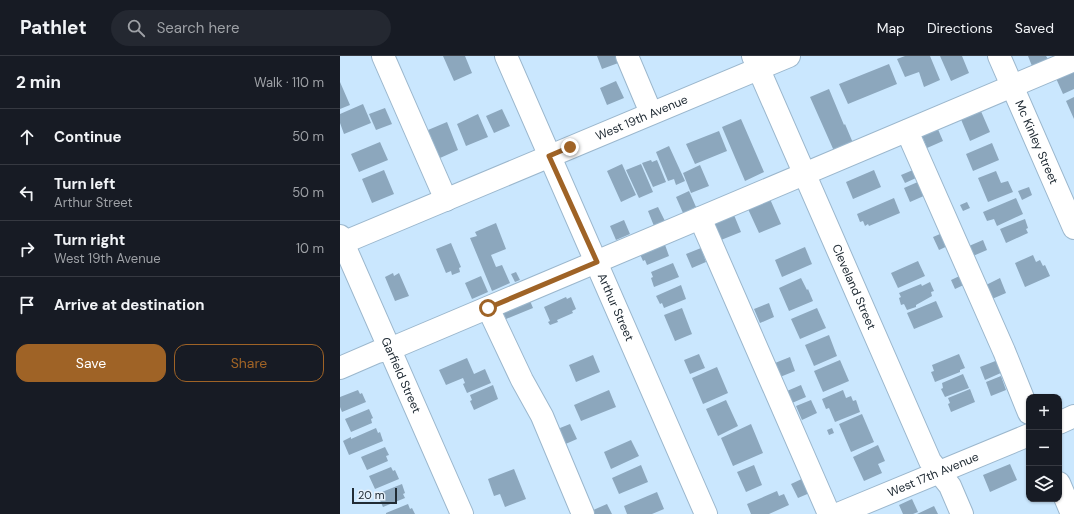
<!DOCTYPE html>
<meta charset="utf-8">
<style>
body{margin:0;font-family:"DM Sans",sans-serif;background:#242831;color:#f1f3f6}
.controls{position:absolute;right:12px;bottom:12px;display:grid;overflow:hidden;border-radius:8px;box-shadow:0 1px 3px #0004}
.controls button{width:36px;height:36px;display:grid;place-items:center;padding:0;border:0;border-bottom:1px solid #363941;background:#171b24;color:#f1f3f6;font:20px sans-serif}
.scale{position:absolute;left:12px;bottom:10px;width:45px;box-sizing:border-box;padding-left:4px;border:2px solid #212c35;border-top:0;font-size:11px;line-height:14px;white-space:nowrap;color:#212c35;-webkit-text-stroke:3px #e6f1fb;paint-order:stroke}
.stop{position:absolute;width:12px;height:12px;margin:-9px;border:3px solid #9f6326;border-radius:50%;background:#fff}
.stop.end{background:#9f6326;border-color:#fff;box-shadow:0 1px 4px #0008}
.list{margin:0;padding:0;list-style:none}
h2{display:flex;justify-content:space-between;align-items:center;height:52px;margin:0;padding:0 16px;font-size:17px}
h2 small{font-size:13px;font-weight:400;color:#9ea1a6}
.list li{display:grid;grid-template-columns:26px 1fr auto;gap:12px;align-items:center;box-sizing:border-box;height:56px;padding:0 16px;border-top:1px solid #363941}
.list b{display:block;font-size:15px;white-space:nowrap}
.list p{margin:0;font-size:13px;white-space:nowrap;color:#9ea1a6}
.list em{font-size:13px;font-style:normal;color:#9ea1a6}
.actions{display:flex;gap:8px;padding:12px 16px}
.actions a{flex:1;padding:9px 0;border:1px solid #9f6326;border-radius:12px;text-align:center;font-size:14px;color:#9f6326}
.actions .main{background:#9f6326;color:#fff}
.icon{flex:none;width:22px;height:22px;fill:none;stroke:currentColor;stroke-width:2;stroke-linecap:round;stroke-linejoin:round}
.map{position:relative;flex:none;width:734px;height:458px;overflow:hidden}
header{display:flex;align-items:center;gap:24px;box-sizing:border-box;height:56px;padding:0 20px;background:#171b24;border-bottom:1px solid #363941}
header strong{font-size:19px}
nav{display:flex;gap:22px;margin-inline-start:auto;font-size:14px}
.search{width:280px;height:36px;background:#242831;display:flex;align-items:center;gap:10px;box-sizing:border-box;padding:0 14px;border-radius:22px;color:#9ea1a6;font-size:15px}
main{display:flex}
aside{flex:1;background:#171b24}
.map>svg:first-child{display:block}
.building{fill:#8ca7bd}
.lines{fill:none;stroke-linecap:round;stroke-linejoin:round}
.minor-casing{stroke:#9bb7cd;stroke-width:24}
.minor{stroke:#fff;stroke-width:22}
.route{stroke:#9f6326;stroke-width:5}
.labels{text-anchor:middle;stroke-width:3;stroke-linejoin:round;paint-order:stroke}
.street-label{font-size:12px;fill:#212c35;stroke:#e6f1fb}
</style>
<header>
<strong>Pathlet</strong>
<div class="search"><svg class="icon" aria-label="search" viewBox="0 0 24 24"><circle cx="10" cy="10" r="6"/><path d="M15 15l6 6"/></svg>Search here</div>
<nav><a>Map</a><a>Directions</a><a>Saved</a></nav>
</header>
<main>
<aside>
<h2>2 min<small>Walk · 110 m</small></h2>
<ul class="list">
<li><svg class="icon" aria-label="ahead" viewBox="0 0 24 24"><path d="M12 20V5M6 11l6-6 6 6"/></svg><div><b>Continue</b></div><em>50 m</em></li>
<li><svg class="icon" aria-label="left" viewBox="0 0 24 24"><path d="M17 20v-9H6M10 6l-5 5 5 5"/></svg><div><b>Turn left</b><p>Arthur Street</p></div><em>50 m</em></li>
<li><svg class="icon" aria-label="right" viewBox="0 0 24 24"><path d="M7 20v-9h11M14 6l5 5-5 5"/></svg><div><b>Turn right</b><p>West 19th Avenue</p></div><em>10 m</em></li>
<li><svg class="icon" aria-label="arrive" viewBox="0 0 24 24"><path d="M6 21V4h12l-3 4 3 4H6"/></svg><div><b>Arrive at destination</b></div></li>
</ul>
<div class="actions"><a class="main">Save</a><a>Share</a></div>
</aside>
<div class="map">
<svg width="734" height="458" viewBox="0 0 734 458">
<rect width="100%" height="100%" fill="#cae7fe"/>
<path class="building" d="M103,0h22l7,17 -18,8z
M257,0h21l3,6 -19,7z
M565,0h25l10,24 -16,7 -5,-15 -14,5 -8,-18z
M600,0h22l7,17 -18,8z
M688,0h18l2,3 -16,7z
M549,8l8,20 -49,20 -9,-20z
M734,12v21l-11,5 -8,-18z
M276,25l8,17 -17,7 -7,-17z
M0,26l10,23 -10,4z
M489,33l15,36 1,-1 8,19 -19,8 -24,-54z
M734,41v22l-8,-18z
M23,48l8,19 -27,11 -4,-11v-9z
M45,52l7,16 -16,6 -7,-16z
M162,53l8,17 -16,7 -8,-17z
M640,53l10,23 -20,9 -10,-24z
M138,58l10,23 -22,9 -9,-22z
M401,63l23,53 -19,9 -23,-54z
M107,66l11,28 -18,8 -12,-28z
M597,71l6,14 -16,7 -6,-15z
M379,75l8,20 -32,13 -9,-20z
M40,86l8,18 -29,12 -8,-18z
M652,87l7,17 -26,11 -7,-17z
M329,90l16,35 -9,4 -2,-6 -6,2 -12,-29z
M311,104l1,2 5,-2 9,22 -13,5 -11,-24z
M282,108l14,31 -15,7 -14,-31z
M301,108l12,28 -14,6 -13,-28z
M360,109l9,21 -18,7 -8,-20z
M44,114l10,24 -22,9 -10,-24z
M534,114l7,17 -28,12 -7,-17z
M573,114l3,8 -11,5 -4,-8z
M656,115l5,12 7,-2 5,11 -25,10 -10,-24z
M580,125l6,14 -16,7 -6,-14z
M689,131l3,8 -10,5 -4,-9z
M349,135l7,16 -13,6 -7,-16z
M554,142l6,15 -31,13 -1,-2 -3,2 -2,-5 -3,1 -3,-8z
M676,142l7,16 -26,12 -3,-7 -7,2 -4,-9z
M430,143l11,25 -22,9 -11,-24z
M627,146l3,6 -7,3 -3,-6z
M318,151l7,14 -11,5 -6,-15z
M394,159l7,17 -20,8 -7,-17z
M685,163l3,9 -2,1 2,4 -22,10 -6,-14z
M284,164l6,14 -14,6 -6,-14z
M156,167l10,26 -15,6 5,12 6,-2 8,18 -18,8 -22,-53 7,-2 -2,-4z
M607,175l5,13 -13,6 -6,-13z
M643,184l4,10 -14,6 -4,-10z
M324,186l5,14 -22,9 -2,-5 -2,1 -4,-9z
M111,187l10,24 -2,1 1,4 -8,3 -1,-4 -5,2 -10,-24z
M465,191l7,17 -30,13 -7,-17z
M361,192l5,14 -14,6 -6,-14z
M693,199l3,7 4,-2 3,6 2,-1 5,11 -25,11 -10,-24z
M578,205l7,15 -27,12 -7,-15z
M333,207l6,14 -25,10 -3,-9 2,-1 -2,-5z
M176,216l4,8 -5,2 -4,-8z
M53,217l1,3 5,-3 10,23 -14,5 -10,-24z
M626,217l4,9 -15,7 -4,-9z
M141,220l7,16 -16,7 -7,-16z
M461,222l6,12 1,-1 5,12 -24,10 -10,-23z
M660,222l6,15 -14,6 -6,-14z
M590,226l4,9 -3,1 1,4 -16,9v2l-9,3 -3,-6 -3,1 -2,-7 2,-1 -2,-4 22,-9 1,2z
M341,229l5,14 -22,9 -2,-5 -2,1 -4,-8z
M188,240l5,12 -27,11 -5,-12z
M226,241l1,2 4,-2 5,12 -4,2 1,2 -16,7 1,2 -8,3 -2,-3 2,-1 -6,-14z
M596,245l7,16 -29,12 -7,-16z
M429,247l5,14 -14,6 -6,-14z
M342,252l10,26 -17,7 -11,-26z
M477,252l9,20 -26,11 -9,-20z
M489,279l8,21 -23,10 -9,-21z
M359,298l6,14 -15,6 -6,-14z
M619,298l6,14 -5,2v2l-25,10 -4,-10 3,-1 -2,-6z
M253,299l7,17 -24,10 -7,-17z
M450,301l5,14 -15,6 -5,-14z
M127,302l7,16 11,-5 6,14 -24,10 -4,-9 2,-1 -2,-5 -17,7 -7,-15z
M500,304l9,21 -26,11 -9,-21z
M658,304l5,12 -18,8 -5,-13z
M377,311l11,26 -25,11 -11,-26z
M623,318l6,14 -24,9 -4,-8 2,-1 -1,-5z
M661,320l5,14 -15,6 -5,-14z
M153,329l5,14 -24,11 -4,-9 2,-1 -2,-5z
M461,329l5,12 -14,6 -5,-12z
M630,333l5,13 -24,10 -3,-8 2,-1 -2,-5z
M18,334l2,4 2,-1 4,9 -24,10 -2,-5v-10z
M269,334l7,17 -35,14 -7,-16z
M503,334l3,8 5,-2 2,5 3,-1 4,12 -25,10 -6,-14 -3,1 -4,-10z
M386,344l12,26 -20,10 -12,-27z
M471,344l6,13 -15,7 -6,-14z
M29,353l4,9 -2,1 1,4 -21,9 -6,-13z
M522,358l12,28 -23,10 -12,-28z
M230,368l7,15 -16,7 -6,-16z
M411,368l12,29 -30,13 -12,-28z
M36,372l2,5 2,-1 3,9 -34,14 -6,-14 8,-4v2z
M492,372l2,5 -5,2 -2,-5z
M291,384l8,16 -28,13 -7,-17z
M538,389l7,16 -7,3 4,9 -18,8 -11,-24z
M45,391l4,8 -3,1 2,5 -21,9 -6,-13z
M670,408l7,16 -27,12 -7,-17z
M301,409l7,17 -29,12 -7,-16z
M414,409l8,20 -16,7 -9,-20z
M51,411l2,4 2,-1 4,9 -24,10 -6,-13z
M174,413l12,30 -21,8 -5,-13 -6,2 -6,-17z
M466,421l6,15 -14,6 -7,-14z
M62,428l3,9 -2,1 2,4 -22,9 -6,-13z
M437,435l2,5 5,-2 5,11 -20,9h-18l-4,-10z
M317,436l7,17 -12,5h-25l-3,-8z
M572,443l6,13 -5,2h-10l-4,-9z
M68,448l2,5 2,-1 3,6h-29v-1z
M267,448l5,10h-20l-1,-3z
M594,450l4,8h-21z"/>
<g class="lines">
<g class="minor-casing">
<g id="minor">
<path d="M43,0l63,144"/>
<path id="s1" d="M166,0l200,458"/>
<path d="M287,0l24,57"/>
<path id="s2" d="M413,0l177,405 20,25 12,28"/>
<path id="s3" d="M659,0l75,172"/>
<path d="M567,75l97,220 25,62"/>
<path d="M360,162l129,296"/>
<path id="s4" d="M0,180l122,278"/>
<path id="s5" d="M0,188l449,-188"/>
<path d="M148,252l34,72 20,36 41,98"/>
<path d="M0,312l37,-16 13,-3 684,-289"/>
<path d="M719,367l15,-7"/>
<path d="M719,427l13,31"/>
<path id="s6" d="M498,458l191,-79"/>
</g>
</g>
<use href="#minor" class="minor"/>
</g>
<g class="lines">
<path class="route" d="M148,252l109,-46 -48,-106 21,-9"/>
</g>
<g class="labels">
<g class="street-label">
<text dy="4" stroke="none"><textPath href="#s5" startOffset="327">West 19th Avenue</textPath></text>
<text dy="4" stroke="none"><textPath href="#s3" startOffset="94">Mc Kinley Street</textPath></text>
<text dy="4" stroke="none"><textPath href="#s2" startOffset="252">Cleveland Street</textPath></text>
<text dy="4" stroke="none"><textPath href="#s1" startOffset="274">Arthur Street</textPath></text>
<text dy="4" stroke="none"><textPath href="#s4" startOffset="152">Garfield Street</textPath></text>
<text dy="4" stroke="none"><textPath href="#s6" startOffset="103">West 17th Avenue</textPath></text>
</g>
</g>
</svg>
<div class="controls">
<button>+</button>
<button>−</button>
<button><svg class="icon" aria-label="layers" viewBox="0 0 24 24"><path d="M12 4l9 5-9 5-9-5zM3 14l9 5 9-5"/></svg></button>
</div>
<div class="scale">20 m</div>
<div class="stop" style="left:148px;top:252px"></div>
<div class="stop end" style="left:230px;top:91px"></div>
</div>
</main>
